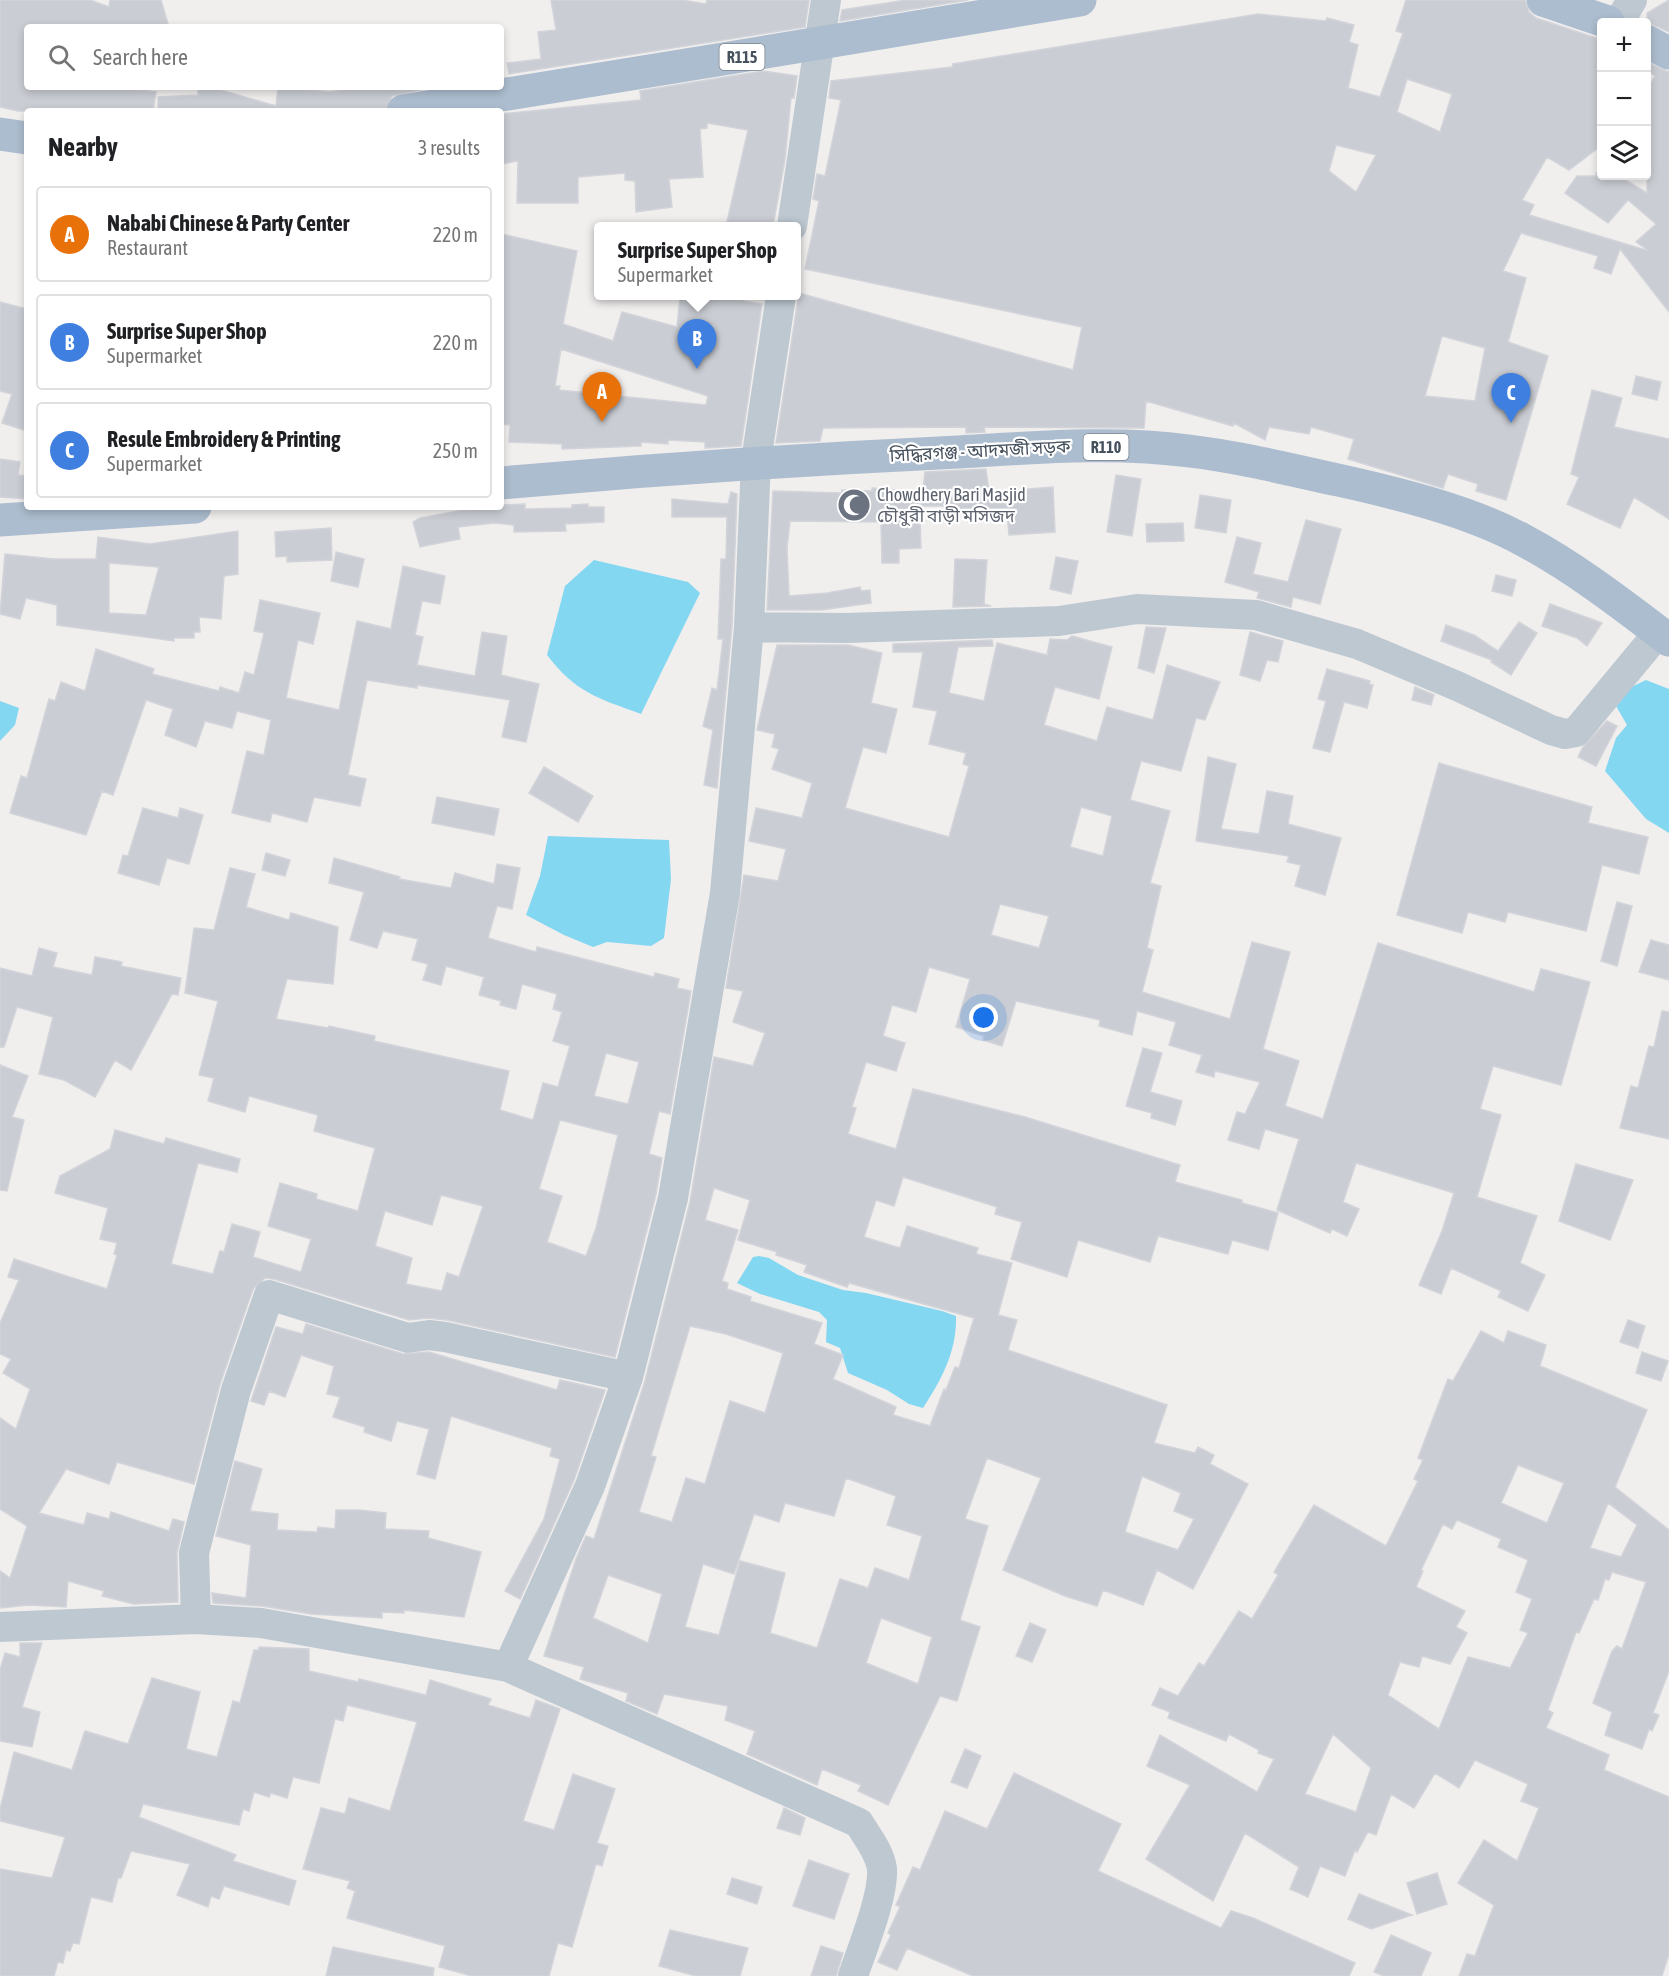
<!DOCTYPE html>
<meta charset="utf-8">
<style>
body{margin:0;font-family:"Asap Condensed","Noto Sans Bengali",sans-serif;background:#f2f2f2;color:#202124}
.controls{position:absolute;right:18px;top:18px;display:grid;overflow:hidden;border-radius:6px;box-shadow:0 3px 9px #0003}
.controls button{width:54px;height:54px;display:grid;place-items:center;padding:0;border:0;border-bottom:2px solid #e0e0e0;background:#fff;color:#202124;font:30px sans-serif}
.you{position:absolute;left:984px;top:1018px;width:21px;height:21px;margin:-15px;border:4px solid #fff;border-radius:50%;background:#1a73e8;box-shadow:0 0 0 9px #1a73e833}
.badge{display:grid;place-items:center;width:39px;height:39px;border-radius:50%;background:#111827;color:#fff;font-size:20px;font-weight:700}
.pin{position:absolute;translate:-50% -50px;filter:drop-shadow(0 2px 3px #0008)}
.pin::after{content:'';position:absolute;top:32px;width:21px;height:18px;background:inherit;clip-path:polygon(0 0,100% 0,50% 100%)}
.popup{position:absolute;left:594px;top:222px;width:207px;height:78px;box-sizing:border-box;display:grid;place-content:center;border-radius:6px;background:#fff;filter:drop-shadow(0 2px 4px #0005);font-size:20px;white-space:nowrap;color:#757577}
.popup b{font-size:22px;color:#202124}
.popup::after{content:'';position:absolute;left:50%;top:100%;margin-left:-12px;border:12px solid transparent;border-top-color:#fff}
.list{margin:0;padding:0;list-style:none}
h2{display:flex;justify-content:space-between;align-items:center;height:78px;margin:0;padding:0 24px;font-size:26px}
h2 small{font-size:20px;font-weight:400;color:#757577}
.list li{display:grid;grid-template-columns:39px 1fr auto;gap:18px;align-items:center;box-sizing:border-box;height:96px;margin:0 12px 12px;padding:0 12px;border:2px solid #e0e0e0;border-radius:6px}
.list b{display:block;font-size:22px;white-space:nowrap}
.list p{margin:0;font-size:20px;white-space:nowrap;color:#757577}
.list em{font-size:20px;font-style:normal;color:#757577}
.icon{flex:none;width:33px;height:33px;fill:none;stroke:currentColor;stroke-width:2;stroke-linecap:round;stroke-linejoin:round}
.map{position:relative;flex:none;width:1669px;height:1976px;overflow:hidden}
.search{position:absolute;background:#fff;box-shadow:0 3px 9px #0003;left:24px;top:24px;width:480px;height:66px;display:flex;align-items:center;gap:15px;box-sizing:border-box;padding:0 21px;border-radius:6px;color:#757577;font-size:22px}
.panel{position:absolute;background:#fff;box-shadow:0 3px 9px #0003;left:24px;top:108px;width:480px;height:402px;border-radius:6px}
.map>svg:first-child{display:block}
.water{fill:#84d7f1}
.building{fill:#cacdd3;stroke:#d2d4da;stroke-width:1.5;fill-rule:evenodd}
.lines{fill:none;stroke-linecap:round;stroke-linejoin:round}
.minor{stroke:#bec8d1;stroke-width:30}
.major{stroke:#acbdcf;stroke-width:33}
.labels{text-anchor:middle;stroke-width:4.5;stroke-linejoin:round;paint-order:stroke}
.shield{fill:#fff;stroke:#7d858e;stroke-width:1.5}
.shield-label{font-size:16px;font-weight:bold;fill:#45515d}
.street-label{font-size:18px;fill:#45515d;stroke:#fff}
.worship-label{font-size:18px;fill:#5b616d;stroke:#fff;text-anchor:start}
</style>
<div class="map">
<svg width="1669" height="1976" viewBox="0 0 1669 1976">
<rect width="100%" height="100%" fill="#f1eeee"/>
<path class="water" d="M594,560l94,22 12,11 -59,121c-43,-16 -65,-21 -94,-59l18,-69z
M1646,680l23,9v144l-23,-14 -41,-48 11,-33 11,-13 -11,-19 11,-17z
M0,701l19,7 -4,17 -15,16z
M548,836l121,4 2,39 -7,59 -13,8 -44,-4 -14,5 -29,-12 -38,-20 14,-39z
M759,1256l10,2 29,17 45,15 23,3 76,18 14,5c1,35 -14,63 -33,92l-14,-4 -22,-14 -39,-17 -8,-25 -14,-6 1,-22 -8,-8 -59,-18 -23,-11 16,-26z"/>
<path class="building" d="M0,0h90l19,7 1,-7h51l8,27h-142v60h105l-1,2 25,3 -3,19h-135l-18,-4z
M551,0h131l24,4 1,-4h102l-4,27 -296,47 -2,-11 34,-4 -3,-27 18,-2z
M906,0h62l-128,21 2,-11z
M1406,0h119l4,12 7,6 66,22v105l-33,25 -22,-13 -25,43 12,5 -5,10 120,36 -13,-9 20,-18 -28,-24 -20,23 -43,-30 12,-17h21l-2,-2 6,-8v10h17l28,17v-103l8,-14 -8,-6v-8l22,10v240l-49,-63 -9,25 -17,-6 4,-12 -77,-23 -18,38 23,7 -18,64 40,14 -42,144 -30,-9 2,-7 -30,-10 -5,14 -95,-29 6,-20 -43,-12 -2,7 -40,-7 -4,13 -31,-17 -1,3 -87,-25 -2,27 -160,-1 1,5 -19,1v-6l-143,1 -3,13 -44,2 23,-150 274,77 9,-43 -277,-58 14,-68 -6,-2 4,-25 8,2 16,-76 -12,-2 2,-17 121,-14 1,-3 305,-50 68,7 1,-3 27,7 -5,17 9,3 -10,43 32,9 23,-64 -7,-2zM1407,79l45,15 -12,38 -43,-20zM1336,145l40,10 -20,37 -27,-21zM1442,336l43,12 -10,53 -50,-5z
M1669,0v32l-22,-10v-9z
M763,71l34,5 -3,22h-3l-6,61 -12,67h-47l22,-96 -41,-7v5l-7,1 3,48 -34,2 3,28 -36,5 -1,-31 -10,-1v-7l-47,4v26h-61l1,-42 -17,3v-50l140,-14 -1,-9z
M198,87h24l-1,3 55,16 2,-19 52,5 34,-5h69l-41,9 -7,15 -2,-3 -22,3h-203v-14l40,-2z
M501,234l76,17 -14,73 50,17 9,-29 55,15 3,-31h36l46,8 -21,142 -36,2v-6l-37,-2v4l-27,-2v4l-79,3v-5l-53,-2 1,-17 -9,-1zM561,349l147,47 -2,9 -147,-15 1,-4h-5z
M0,302l27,7v122l-25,-8 10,-29 -12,-3z
M1636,376l25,6 -4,18 -25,-6z
M1592,390l30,8 -8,29 55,12v80l-35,-22 -14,31 -53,-24 12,-27 -8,-3z
M0,459l20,3 -2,13 9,1v23l-27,-2z
M986,469l3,23 64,-5 2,45 -46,3 -2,-24 -48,3v-8h-38l4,-34z
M1116,475l25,4 -9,57 -25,-4z
M872,488l47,4 2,56 -22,1v14h-17l-1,-41 -91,-1 -3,27 2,48 38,-3 33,-6 1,4 9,-1 1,13 -50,7h-54l6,-119 69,2v-3l30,1z
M731,492l6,2 -5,132 -15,162 -13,-3 9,-55 -10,-4 9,-38 5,2 6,-51h-5l3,-80h5l1,-42h-55v-18l56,5z
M1200,495l31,5 -5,33 -31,-5z
M525,504v5l47,-1v-3l16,-1v3h16v15l-39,2 1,7 -52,1v-7l-20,-2 -36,4 2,12 -40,8 -7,-25 7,-4 44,-8 29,-1 8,-4z
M1306,520l35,9 -21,75 -27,-7 -2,10 -34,-9 2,-6 -34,-10 12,-45 24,6 -8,31 35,8z
M1183,523l1,18 -37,1 -1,-18z
M331,528l1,32 -45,2v-6l-11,1 -1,-25z
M238,531v43l-14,2 -3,43 -22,-2 1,15h-6v6h-20v3l-117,-16v-20l-31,-7 -6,21 -20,-5 5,-60 49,5h42l2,-22 52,7zM109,563l50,4 -13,48 -37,-2z
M336,552l28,7 -6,28 -27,-6z
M1056,557l22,4 -7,33 -21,-5z
M955,559l32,1 -3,44 7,2 -38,1z
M403,566l42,10 -5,28 -18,-3 -7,34 8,2 -6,28 58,11 7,-44 25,4 -6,39 38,9 -13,58 -24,-5 8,-37 -93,-15v3l-50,-8 -19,95 18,4 -6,27 -46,-9 -7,25 -35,-9 -2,9 -38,-9 15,-62 17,4 7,-35 -34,-9 -5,17 -27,-7 -9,26 -31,-12 8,-26 -27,-9 -33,95 -11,-4 -16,44 -76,-22 11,-37 6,2 22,-79 6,2 6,-19 24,9 11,-42 58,20 -2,5 67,17 1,-4 19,6 6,-21 9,3 10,-42 -10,-2 6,-31 60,13 -7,31 -15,-4 -12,58 53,12 18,-89 34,8z
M1496,575l20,5 -4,16 -20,-5z
M1550,604l52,19 -15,23 -10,-8 -35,-12z
M1519,622l18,11 -26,42 -20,-13 1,-2 -51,-19 5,-16 28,10 24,16z
M1146,627l20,1 -12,45 -16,-5z
M1250,632l33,9 -5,21 -11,-2 -7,21 -20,-6z
M1072,636l40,11 -13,52 -44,-12 -11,38 53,16 10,-34 46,13 14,-55 53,17 -15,38 -9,-2 -15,53 -40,-10 -11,39 40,11 -20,72 11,3 -14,62 6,2 -11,42 88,27 22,-77 38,10 -27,97 36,12 -14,45 38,13 55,-176 156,49 7,-23 49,13 -29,103 -68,-19 -13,43 21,6 -24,82 60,19 -17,47 25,12 -17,36 -30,-14 3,-6 -50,-23 -10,26 -22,-9 23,-54 12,-38 -98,-30 -13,39 16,7 -12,27 -15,-7 -2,4 -53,-23 22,-71 -34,-10 -6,20 -31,-9 9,-28 8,2 15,-32 -45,-11 -1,6 -18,-5 6,-17 -33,-10 7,-23 -39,-11 -5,24 -33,-9 1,-6 -84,-19 -14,45 -19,-6 1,-4 -28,-9 14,-48 -41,-12 -13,45 -24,-7 -9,31 22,7 -9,28 -30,-9 -14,45 4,1 -8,26 48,15 17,-60 112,28 155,48 -5,17 67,18v3l36,10 -10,37 -36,-10 -4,14 -70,-18 -8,26 -72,-22 -11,37 -56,-18 11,-37 -27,-8 2,-7 -94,-30 -9,29 -18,-6 -12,37 36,11 7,-22 71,22 -2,6 36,9 -14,52 19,5 -9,30 159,55 -13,38 41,10 3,-6 16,8 -4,9 38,20 -55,105 -36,-19 -14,35 -40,-15 -6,16 -32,-10 -62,-26 38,-92 -54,-20 -22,61 23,7 -28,94 20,7 -23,74 -17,-5 -52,109 -30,-14 3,-6 -39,-16 -5,16 -70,-31 8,-23 -30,-11 3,-14 -64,-12 -7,20 -31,-13 2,-8 -48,-14 4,-12 -40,-11 32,-97 10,-23 8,3 51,-158 45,-179 24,-145 39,9 12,-33 -32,-11 10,-31 -17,-3 18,-113 34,6 8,-32 -37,-8 7,-33 46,10 10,-35 -40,-14 7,-20 -7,-2 3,-13 -18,-4 20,-85h71l34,8 -11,50 26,6 -11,44 -23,-6 -18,61 104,29 20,-71 -6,-2 3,-11 -37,-9 8,-33 -24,-4 10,-55h-30v-8l99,-4 1,6 -35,1 -9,46 35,8 13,-58 50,12 3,-16 17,1zM1081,807l31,9 -9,40 -33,-9zM1000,904l49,12 -10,32 -48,-13zM714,1188l36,12 -12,40 39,12 -1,3 31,10 -3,7 43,15 2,-4 125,35 -15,50 -4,-1 -9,23 -2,-1 -14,37 -37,-11 3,-8 -63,-28 10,-24 -29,-11 8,-21 -72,-22 1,-4 -24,-8 1,-6 -6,-2 16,-51 -33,-10zM690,1326l36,8 57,19 -18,60 -35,-12 -25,83 -19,-6 -14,44 -33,-10 17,-55 -5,-1zM1142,1476l39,17 -7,18 20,8 -16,31 -53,-18zM846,1478l50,18 -9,29 35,11 -13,44 -34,-12 -7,20 -28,-9 -23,69 -47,-15 15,-60 -45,-12 -21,74 -34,-8 18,-63 31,10 20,-60 25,8 6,-19 49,13zM608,1575l54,19 -14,49 -55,-25zM881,1618l51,19 -14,47 -52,-21z
M1327,669l43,12 -1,3 4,1 -6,23 -23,-6 -14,50 -17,-4 13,-47 -8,-2z
M1415,687l19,8 -3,10 -19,-5z
M1607,721l10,5 -21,40 -18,-9 5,-10z
M1208,757l28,7 -15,65 38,5 8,-43 26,5 -5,28 53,14 -16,57 -30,-9 6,-21 -14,-3 2,-6 -93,-15z
M1439,763l153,44 -4,16 60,14 -9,37 -37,-9 -16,66 -78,-19 -3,10 -37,-10 -6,21 -65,-18z
M544,767l49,29 -15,26 -49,-29z
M437,797l62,12 -5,26 -62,-12z
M143,808l35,10 2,-10 23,7 -14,49 -22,-6 -8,27 -41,-12 5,-18 5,1z
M266,853l24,7 -5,16 -23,-6z
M334,858l66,19 -1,2 52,9 4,-15 39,11 3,-20 23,4 -8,41 -15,-3 -9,32 48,14 1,-5 117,30 1,-4 24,6 -2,9 14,3 -21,123 -11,-3 -10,43 13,4 -6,36 -41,163 -168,-37 -20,-2 -18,2 -135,-41 -9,-1 -12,11 -33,95 -26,100 -77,-22 -8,22 -43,-15 -27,44 45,12 3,-12 22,6 2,-7 58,19 4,-12 11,3 -7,31 1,49 -44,2 -32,-8 2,-5 -36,-10 -2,26 -37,-2 -29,3v-37l10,7 17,-52 -27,-17v-91l16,11 14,-40 -27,-16 8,-14 -11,-5v-31l19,-43 -11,-3 6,-18 93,30 10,-34 -3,-1 3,-11 -17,-4 8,-31 -53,-15 5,-17 50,-27 5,-19 49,14 2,-6 74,21 -3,13 -39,-9 -27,101 42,10 7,-23 4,1 8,-28 28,8 -7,25 48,15 10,-33 -43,-13 12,-43 37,11 -1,5 42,12 17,-63 -61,-17 4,-16 -69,-19 -4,16 -37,-11 6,-23 -15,-3 19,-74 -33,-8 9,-65 20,2 16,-62 25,6 -9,33 43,13 2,-7 47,14 -5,57 -46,-5 -11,40 52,9 1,-2 46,10 -1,5 135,30 -9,39 33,10 10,-37 15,4 12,-41 -17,-5 9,-29 -9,-3 4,-15 -35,-10 -6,25 -16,-4 1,-4 -22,-6 5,-18 -38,-11 -5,19 -18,-5 5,-16 -16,-4 6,-21 -35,-8 -6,17 -27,-8 14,-48 -35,-9zM606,1053l33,9 -11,42 -34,-8zM560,1120l58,15 -22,93 -10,28 -39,-14 15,-46 -23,-7zM441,1195l42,11 -24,71 -12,-4 -5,18 -36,-7 6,-26 -37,-12 10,-35 47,14z
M1617,902l15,4 -15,60 -16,-5z
M1651,940l18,5v35l-30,-8z
M39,948l18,5 -4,14 39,8 3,-18 27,5 -1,4 60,12 -3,17 -6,-1 -41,76 -16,-10 -20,37 -31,-17 -25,-6 14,-57 -36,-10 -13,40h-4v-79l32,8z
M1662,1011l7,1v127l-49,-11 11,-42 7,2 11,-42 5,1z
M1143,1048l19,5 -12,39 32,9 -7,24 -24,-7 1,-5 -26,-7z
M0,1065l28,11 -16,41 12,3 -17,71 -7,-1z
M1576,1164l57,16 -23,60 -51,-19z
M1628,1320l17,6 -7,22 -18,-6z
M306,1324l97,30 26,-2 128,38 3,-10 45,10 -31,90 -54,119 -15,-8 39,-72 16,-60 -10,-3 2,-8 -101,-32 -16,63 -18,-5 12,-45 -32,-8 -6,20 -27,-9 1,-5 -32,-10 7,-20 -13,-3 7,-28 -33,-11 -16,42 -16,-6 -5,14 -13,-4 25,-74 27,7z
M1481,1331l23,12 4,-12 38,14 -6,21 107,44 -32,77 54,43v141l-16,42 6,2 -7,16 -3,-2 -7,20 -37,-14 7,-23 -19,-9 19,-52 5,-5 5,3 24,-67 -34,-10 -3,8 -4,-1 -7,21 -4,-1 -15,34 -3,-1 -28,78 5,3 -7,15 63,27 -5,15 65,27v157l-7,22h-203l8,-22 8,2 19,-51 -36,-22 26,-43 33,21 22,-53 -18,-7 7,-17 -53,-24 -16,28 -24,-15 -21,35 -23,-14 -15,41 -8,-3 -11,20 -2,-2 -10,26 -25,-10 -12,31 -18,-8 9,-22 -54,-34 -32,68 -67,-42 44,-74 -43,-19 13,-31 97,57 17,-33 -16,-6 1,-3 -30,-16 -3,7 -58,-23 2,-6 -18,-7 8,-17 18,8 21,-33 5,3 35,-55 13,8 26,-44 -4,-3 40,-67 72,41 32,-65 -4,-2 9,-19 -5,-2 30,-79 5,2zM1518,1465l46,18 -17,40 -46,-20zM1608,1503l29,22 -16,32 -31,-9zM1457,1520l44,19 -3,8 30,13 -12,32 16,7 -12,31 8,3 -18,35 -42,-11 -29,72 -51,-34 12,-33 19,5 3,-11 28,8 17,-31 -11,-6 9,-16 -49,-24 7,-16 -2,-1 22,-46 9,5zM1333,1734l38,34 -15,44 -51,-18z
M1642,1352l26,9 -7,20 -25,-8z
M235,1461l27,8 -12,42 28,3 -1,16 40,2 1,-5 17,2 1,-19h23l27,3 -1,16 44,2 -1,7 53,14 -17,65 -60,-7v3l-22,-1v6l-71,-4 -49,-8 -49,-3 -1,-10 34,5 5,-53 -35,-9z
M1030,1623l16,7 -14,32 -16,-6z
M20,1643h22l-20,64 18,5 -8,35 -32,-6v-71l5,-17 15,4z
M259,1647l50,2v22l49,11 1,-3 67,16 4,-15 61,19 -3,6 42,13 6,-18 24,9 -37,112 31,9 19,-56 42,15 -18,54 11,3 -6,20 -6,-2 -24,83 -14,-4 -9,33h-77l-33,-9 6,-21 -98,-28 8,-27 -8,-3 3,-7 -47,-12 18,-61 24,6 4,-16 41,13 27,-89 -70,-17 -4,16 -8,-2 -16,64 -26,-6 -6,21 -16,-5 -2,4 -15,-5 -5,19 -6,-2 -4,16 -96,-21 -4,13 97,38 -3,6 63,20 -7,24 -65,-19 -5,13 -8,-3 -3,11 -31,-12 13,-31 -59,-13 -10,27h-3l-6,24 -21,-5 -12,47 -6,-1 -3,8 -4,-1 -3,13 -5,-1 -4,14h-54v-107l52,9 13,-41 -65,-16v-12l14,-57 58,18 13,-39 43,13 24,-66 48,14 -14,57 31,8 16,-56 7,2 14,-53h5z
M965,1749l16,7 -14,32 -16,-6z
M1014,1773l107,51 -23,47 123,57 10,-17 22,7 102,45 -6,13h-376l-66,-28 -10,22 -19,-8 13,-27 -3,-2 12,-26 -4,-2 17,-38 7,3 25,-59 42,18z
M784,1808l21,10 -5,17 -23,-7z
M809,1860l40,14 -15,45 -41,-13z
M1437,1873l10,31 -30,10 -10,-31z
M732,1878l30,9 -5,17 -30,-10z
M1359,1894l53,21 -41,14 -23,-10z
M670,1930l78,18 -8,28h-44l-37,-10z
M1391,1935l40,18 -10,23h-37l-10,-4z
M821,1946l22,7 -7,23h-25z
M333,1947l101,21 -1,8h-107z"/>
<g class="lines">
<path class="minor" d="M1619,22l13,-22
M792,226l34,-226
M749,627l98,1 212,-7 78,-12 119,6 101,29 100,42 94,44 14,4 11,-2 83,-100
M196,1619l-2,-66 42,-163 33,-95 139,43 21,-3 16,2 183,40
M0,1627l196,-8 65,4 247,44 82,-181 38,-109 45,-179 52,-305 24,-266 7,-166 25,-165
M508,1667l351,156c8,14 21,29 23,46 2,26 -20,80 -29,107"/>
<path class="major" d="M1543,0l65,22
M1646,41l23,12
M403,111c225,-38 452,-72 677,-111
M0,134l27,4
M501,483c146,-13 292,-23 438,-30 82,-4 167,-13 250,-2 50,6 99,18 149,29 59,13 132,31 185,60 51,27 100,65 146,100
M0,520l195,-13"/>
</g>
<defs>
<g id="mosque-disc" transform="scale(1.725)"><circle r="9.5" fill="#6b7280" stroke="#fff"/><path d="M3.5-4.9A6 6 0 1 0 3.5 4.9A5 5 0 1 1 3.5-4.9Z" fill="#fff"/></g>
</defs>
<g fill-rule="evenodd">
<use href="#mosque-disc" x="854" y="505"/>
</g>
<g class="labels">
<g class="shield">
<rect x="719.5" y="44" width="45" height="26" rx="4.5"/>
<rect x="1083.5" y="434" width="45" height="26" rx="4.5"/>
</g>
<g class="shield-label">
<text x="742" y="63">R115</text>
<text x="1106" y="453">R110</text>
</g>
<g class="street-label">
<text transform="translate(980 451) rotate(-3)" y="6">সিদ্ধিরগঞ্জ - আদমজী সড়ক</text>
</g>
<g class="worship-label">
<text x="877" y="501">Chowdhery Bari Masjid<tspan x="877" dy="21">চৌধুরী বাড়ী মসিজদ</tspan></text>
</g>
</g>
</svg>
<div class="controls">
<button>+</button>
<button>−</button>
<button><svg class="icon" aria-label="layers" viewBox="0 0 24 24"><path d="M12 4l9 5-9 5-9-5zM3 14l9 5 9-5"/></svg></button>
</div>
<div class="you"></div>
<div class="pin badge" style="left:602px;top:422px;background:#e8710a">A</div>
<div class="pin badge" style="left:697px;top:369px;background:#3f7fe0">B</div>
<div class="popup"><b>Surprise Super Shop</b>Supermarket</div>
<div class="pin badge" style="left:1511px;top:423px;background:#3f7fe0">C</div>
<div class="search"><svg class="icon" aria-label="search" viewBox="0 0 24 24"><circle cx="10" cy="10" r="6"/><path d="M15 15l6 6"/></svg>Search here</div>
<section class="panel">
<h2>Nearby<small>3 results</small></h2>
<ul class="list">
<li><span class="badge" style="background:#e8710a">A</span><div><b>Nababi Chinese &amp; Party Center</b><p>Restaurant</p></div><em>220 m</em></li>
<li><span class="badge" style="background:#3f7fe0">B</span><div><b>Surprise Super Shop</b><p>Supermarket</p></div><em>220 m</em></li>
<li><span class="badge" style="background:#3f7fe0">C</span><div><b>Resule Embroidery &amp; Printing</b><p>Supermarket</p></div><em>250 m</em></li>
</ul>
</section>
</div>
